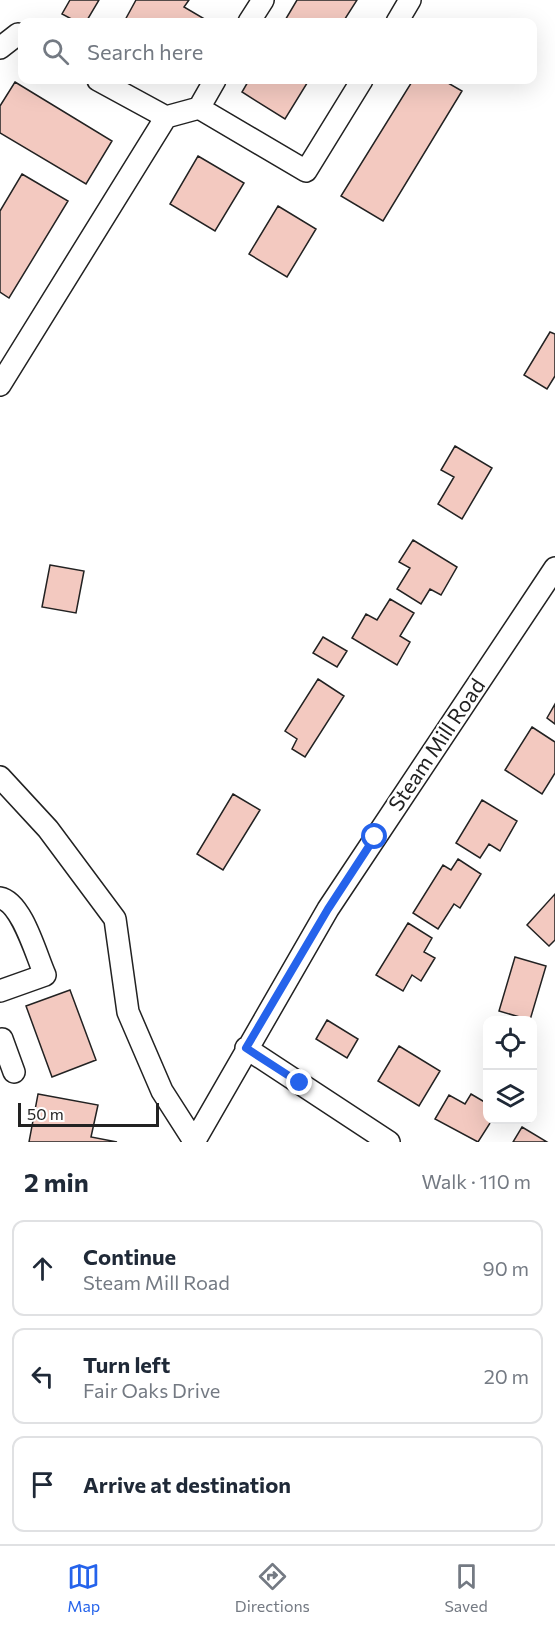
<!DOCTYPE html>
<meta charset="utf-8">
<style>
body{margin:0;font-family:Commissioner,sans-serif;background:#f6f6f7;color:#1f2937}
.controls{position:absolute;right:18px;bottom:18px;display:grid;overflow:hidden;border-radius:12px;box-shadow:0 6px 24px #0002}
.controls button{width:54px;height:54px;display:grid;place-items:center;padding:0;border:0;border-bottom:2px solid #e0e1e3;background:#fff;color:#1f2937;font:30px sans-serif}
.scale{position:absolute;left:18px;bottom:15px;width:141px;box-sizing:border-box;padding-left:6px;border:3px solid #222;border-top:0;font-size:16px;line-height:21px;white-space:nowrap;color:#222;-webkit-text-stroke:4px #fff;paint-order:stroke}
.stop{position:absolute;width:18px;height:18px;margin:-14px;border:4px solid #2563eb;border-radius:50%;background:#fff}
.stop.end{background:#2563eb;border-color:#fff;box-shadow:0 2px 6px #0008}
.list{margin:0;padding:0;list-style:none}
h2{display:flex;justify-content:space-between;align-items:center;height:78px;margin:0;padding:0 24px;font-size:26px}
h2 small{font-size:20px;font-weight:400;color:#747a83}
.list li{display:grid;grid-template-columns:39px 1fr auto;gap:18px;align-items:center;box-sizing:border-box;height:96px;margin:0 12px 12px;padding:0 12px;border:2px solid #e0e1e3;border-radius:12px}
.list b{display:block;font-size:22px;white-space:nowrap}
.list p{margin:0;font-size:20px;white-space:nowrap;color:#747a83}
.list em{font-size:20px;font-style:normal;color:#747a83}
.icon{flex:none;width:33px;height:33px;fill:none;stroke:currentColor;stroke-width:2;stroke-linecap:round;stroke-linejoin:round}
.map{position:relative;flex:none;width:555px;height:1142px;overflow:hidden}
.search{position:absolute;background:#fff;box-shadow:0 6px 24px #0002;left:18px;right:18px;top:18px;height:66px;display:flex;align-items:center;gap:15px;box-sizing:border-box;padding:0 21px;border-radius:12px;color:#747a83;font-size:22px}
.sheet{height:402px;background:#fff}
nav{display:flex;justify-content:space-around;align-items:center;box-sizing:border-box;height:84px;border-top:2px solid #e0e1e3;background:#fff;font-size:16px;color:#747a83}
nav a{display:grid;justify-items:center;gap:3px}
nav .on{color:#2563eb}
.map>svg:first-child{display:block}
.building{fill:#f3c9c0;stroke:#222;stroke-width:1.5}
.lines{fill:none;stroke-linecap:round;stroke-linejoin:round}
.minor-casing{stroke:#222;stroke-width:24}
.minor{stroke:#fff;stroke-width:21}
.route{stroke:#2563eb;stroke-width:8}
.labels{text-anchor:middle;stroke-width:4.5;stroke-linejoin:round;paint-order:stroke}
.street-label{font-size:21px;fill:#222;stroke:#fff}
</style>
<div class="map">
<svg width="555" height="1142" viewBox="0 0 555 1142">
<rect width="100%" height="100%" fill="#fff"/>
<path class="building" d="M70,0h29l-13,22h-9l-15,-8z
M136,0h53l-5,7 24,14 -84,1z
M297,0h60l-14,22h-59z
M249,80h60l-24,39 -43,-27z
M413,80h30l19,11 -79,130 -42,-25z
M15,82l97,59 -26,43 -86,-51v-27z
M198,156l46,27 -29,48 -45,-27z
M22,174l46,27 -59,97 -9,-6v-81z
M278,206l38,23 -29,48 -38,-23z
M550,332l5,2v42l-8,13 -23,-14z
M455,446l37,22 -30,51 -24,-15 16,-27 -13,-7z
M413,540l44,27 -16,28 -11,-6 -9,15 -24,-15 13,-21 -11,-6z
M50,565l34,6 -8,42 -34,-6z
M390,599l24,14 -14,23 10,6 -13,23 -45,-27 14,-24 11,6z
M323,637l24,14 -10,16 -24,-14z
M318,679l26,17 -39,61 -13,-8 5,-10 -12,-8z
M555,704v20l-8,-6z
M532,727l23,15v31l-13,21 -37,-24z
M233,794l27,16 -37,60 -26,-16z
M482,800l35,21 -17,30 -11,-7 -9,14 -24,-15z
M458,859l23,15 -21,34 -6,-4 -16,25 -25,-16 30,-48 8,5z
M555,894v46l-6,6 -22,-21z
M408,923l24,15 -8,14 11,6 -14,23 -9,-6 -9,16 -27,-16z
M515,957l31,9 -16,54 -31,-9z
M70,990l26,70 -44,17 -26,-71z
M327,1020l31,19 -11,19 -31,-19z
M399,1046l41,25 -21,35 -41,-25z
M38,1094l60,11 -7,32 26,5h-88z
M471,1094l17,10v16h4l-14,22 -43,-23 14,-24 16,9z
M522,1127l25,15h-34z"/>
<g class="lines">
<g class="minor-casing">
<path id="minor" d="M249,22l14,-22
M397,22l13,-22
M0,48l18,-14 4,3
M199,108l107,63 56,-91
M166,117l33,-9 16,-28
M0,385l166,-268 -68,-37
M0,777l48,52 67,90 13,93 34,79 32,50
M0,898c22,4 36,57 45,77l-45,16
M0,1040l2,-1 12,33
M246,1048l143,94
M194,1142l134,-233 227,-341"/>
</g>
<use href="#minor" class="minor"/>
</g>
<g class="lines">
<path class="route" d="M300,1083l-54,-35 82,-139 47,-72"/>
</g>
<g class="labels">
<g class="street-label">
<text transform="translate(437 745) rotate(-56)" y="7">Steam Mill Road</text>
</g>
</g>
</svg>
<div class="controls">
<button><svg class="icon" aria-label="locate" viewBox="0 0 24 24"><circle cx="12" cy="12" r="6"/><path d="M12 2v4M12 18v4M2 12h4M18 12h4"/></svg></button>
<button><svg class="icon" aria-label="layers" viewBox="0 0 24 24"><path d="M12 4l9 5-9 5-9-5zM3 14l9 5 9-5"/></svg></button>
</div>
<div class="scale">50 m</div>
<div class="stop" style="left:375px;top:837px"></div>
<div class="stop end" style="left:300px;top:1083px"></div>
<div class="search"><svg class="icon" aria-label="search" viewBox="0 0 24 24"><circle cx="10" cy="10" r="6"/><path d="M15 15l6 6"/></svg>Search here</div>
</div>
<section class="sheet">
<h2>2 min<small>Walk · 110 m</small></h2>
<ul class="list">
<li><svg class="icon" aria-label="ahead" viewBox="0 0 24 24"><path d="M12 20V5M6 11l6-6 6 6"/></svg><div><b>Continue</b><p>Steam Mill Road</p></div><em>90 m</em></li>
<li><svg class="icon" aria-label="left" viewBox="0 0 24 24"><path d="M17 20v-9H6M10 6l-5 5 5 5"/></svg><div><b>Turn left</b><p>Fair Oaks Drive</p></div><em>20 m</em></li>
<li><svg class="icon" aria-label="arrive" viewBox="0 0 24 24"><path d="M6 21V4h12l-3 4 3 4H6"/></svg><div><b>Arrive at destination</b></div></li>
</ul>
</section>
<nav>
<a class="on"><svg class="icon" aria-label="map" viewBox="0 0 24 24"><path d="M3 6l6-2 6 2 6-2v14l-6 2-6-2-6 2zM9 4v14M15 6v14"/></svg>Map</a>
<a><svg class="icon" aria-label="directions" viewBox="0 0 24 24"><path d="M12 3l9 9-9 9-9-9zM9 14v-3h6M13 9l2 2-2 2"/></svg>Directions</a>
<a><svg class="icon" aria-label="saved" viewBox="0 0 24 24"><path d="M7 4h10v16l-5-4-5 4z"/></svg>Saved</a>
</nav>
